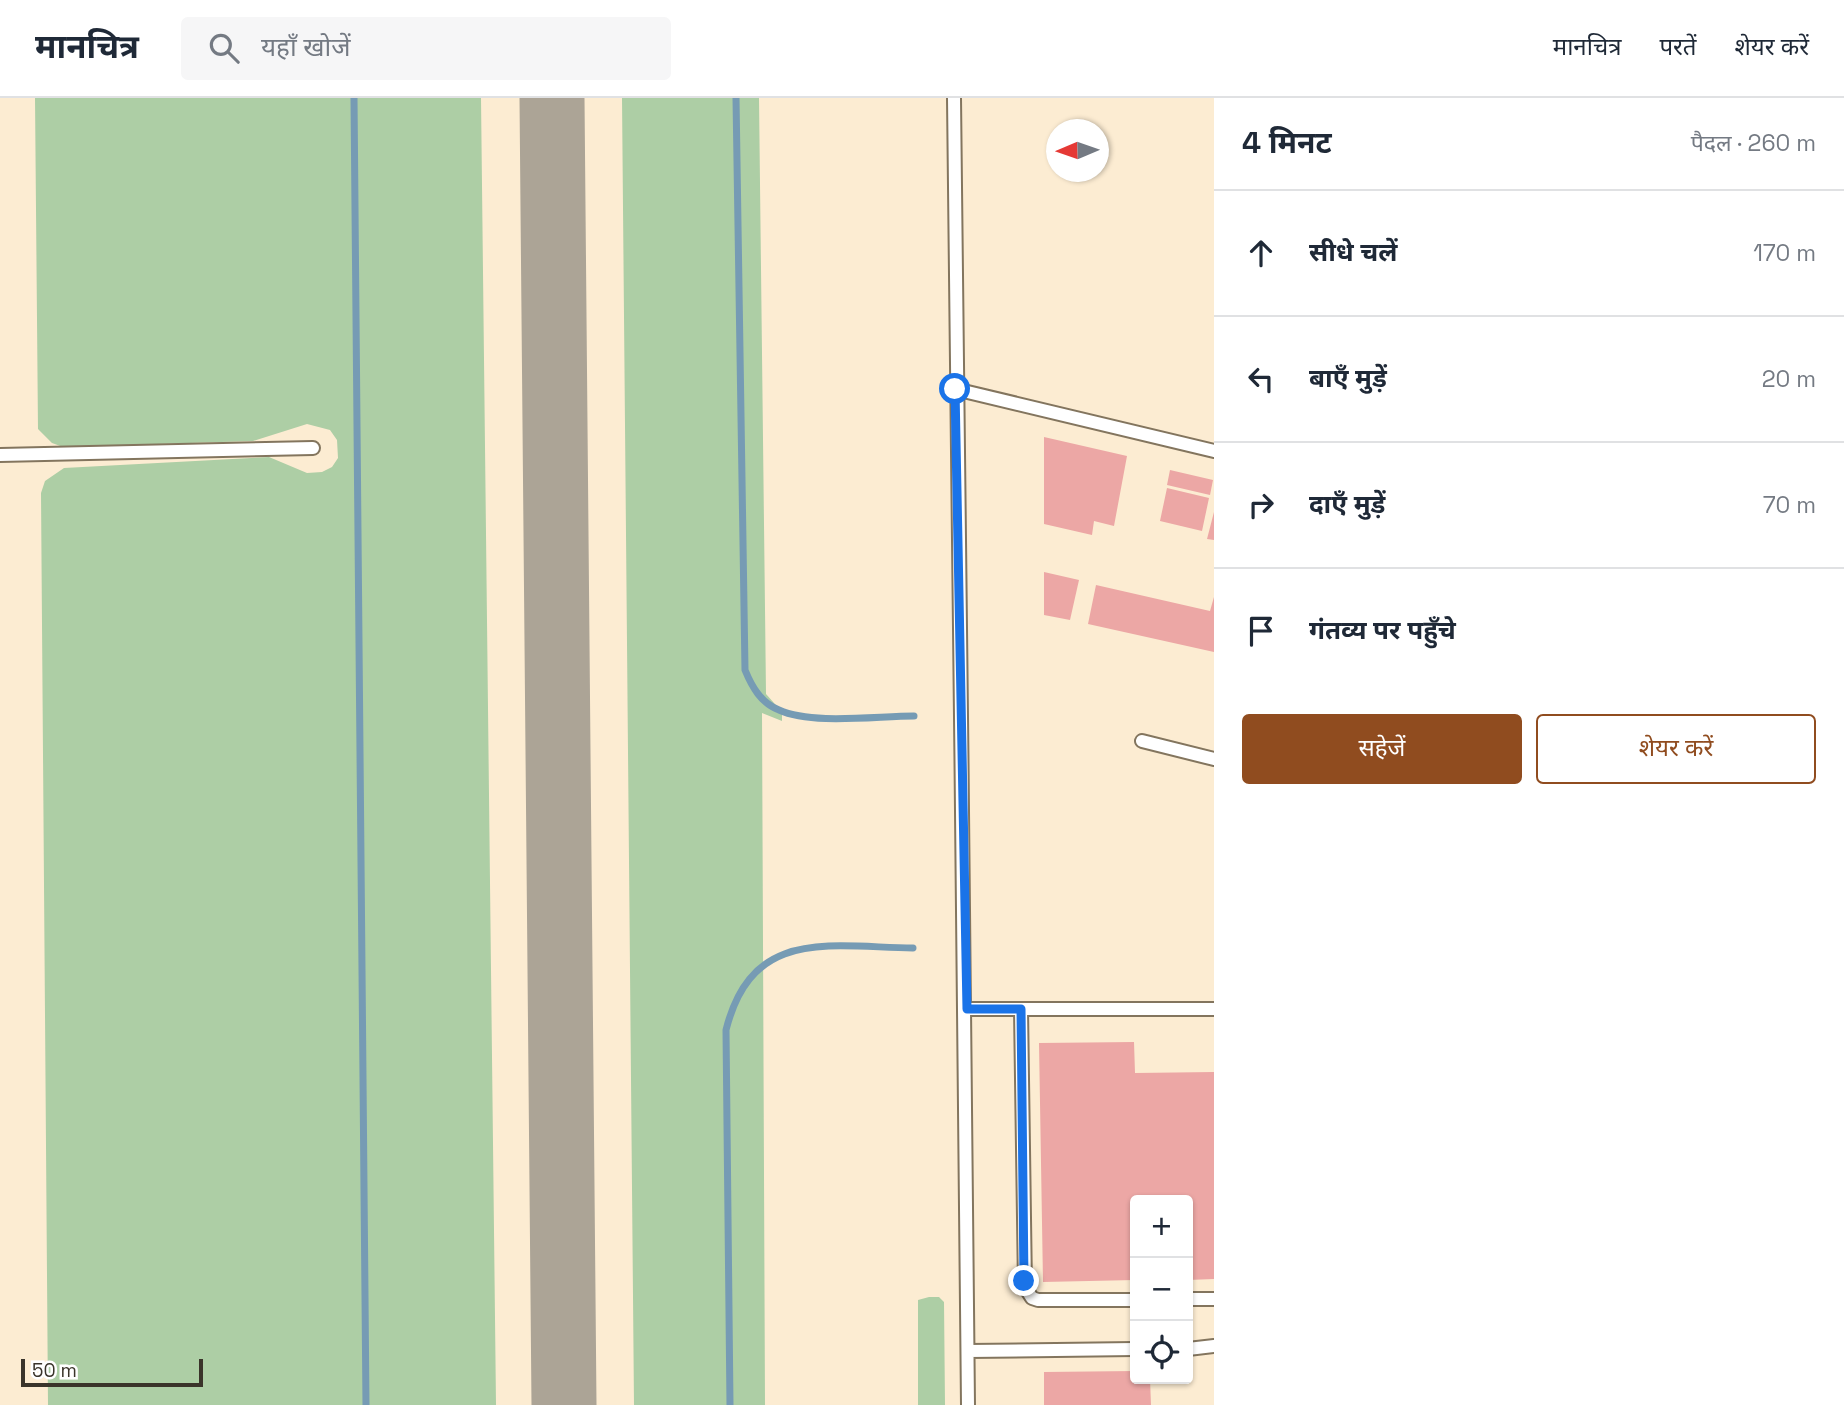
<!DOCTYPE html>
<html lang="hi">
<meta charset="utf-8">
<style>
body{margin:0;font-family:"Space Grotesk","Noto Sans Devanagari",sans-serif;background:#f6f6f7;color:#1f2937}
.controls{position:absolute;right:21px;bottom:21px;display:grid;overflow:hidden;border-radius:7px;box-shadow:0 2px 5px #0004}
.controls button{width:63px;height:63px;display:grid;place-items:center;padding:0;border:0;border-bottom:2px solid #e0e1e3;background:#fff;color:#1f2937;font:35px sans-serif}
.compass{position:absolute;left:1046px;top:21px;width:63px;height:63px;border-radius:50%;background:#fff;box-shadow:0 2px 5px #0004;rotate:268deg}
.scale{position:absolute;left:21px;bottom:18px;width:182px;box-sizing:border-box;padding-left:7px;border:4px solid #3a342a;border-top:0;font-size:19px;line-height:24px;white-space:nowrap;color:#3a342a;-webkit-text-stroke:5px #fff;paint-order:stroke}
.stop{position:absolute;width:21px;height:21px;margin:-16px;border:5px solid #1a73e8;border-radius:50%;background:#fff}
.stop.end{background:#1a73e8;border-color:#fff;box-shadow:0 2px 7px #0008}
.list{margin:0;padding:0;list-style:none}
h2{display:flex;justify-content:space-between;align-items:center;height:91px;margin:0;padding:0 28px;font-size:30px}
h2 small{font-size:23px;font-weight:400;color:#747a83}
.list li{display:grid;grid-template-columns:46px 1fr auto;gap:21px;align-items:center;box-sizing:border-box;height:126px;padding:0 28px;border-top:2px solid #e0e1e3}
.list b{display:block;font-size:26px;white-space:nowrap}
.list em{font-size:23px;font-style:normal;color:#747a83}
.actions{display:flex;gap:14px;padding:21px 28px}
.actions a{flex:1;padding:16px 0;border:2px solid #904c1f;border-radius:7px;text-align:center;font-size:24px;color:#904c1f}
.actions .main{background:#904c1f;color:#fff}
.icon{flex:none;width:38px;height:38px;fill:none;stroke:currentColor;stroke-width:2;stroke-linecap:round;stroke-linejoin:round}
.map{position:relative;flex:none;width:1214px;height:1307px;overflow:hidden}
header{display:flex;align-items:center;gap:42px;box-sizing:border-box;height:98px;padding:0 35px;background:#fff;border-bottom:2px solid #e0e1e3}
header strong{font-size:33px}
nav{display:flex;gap:38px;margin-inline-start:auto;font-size:24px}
.search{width:490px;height:63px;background:#f6f6f7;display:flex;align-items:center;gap:18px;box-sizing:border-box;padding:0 24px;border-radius:7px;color:#747a83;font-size:26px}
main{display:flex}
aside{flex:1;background:#fff}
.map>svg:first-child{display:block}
.built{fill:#fcecd2;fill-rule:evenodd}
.green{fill:#adcea5}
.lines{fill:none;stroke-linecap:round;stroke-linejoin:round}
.stream{stroke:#769bb4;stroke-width:7}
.taxiway{stroke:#aca496;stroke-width:65}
.building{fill:#eca7a5}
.service-casing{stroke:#83755e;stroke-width:16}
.service{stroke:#fff;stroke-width:12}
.route{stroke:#1a73e8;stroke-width:9}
</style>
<header>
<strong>मानचित्र</strong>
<div class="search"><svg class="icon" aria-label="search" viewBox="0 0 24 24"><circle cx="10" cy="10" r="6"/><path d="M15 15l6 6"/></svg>यहाँ खोजें</div>
<nav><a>मानचित्र</a><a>परतें</a><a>शेयर करें</a></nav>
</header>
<main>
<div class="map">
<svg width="1214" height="1307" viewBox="0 0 1214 1307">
<rect width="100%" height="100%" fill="#fef4e4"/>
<path class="built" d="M0,0h1214v1307h-1214zM1056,32h42v42h-42zM1135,1102h53v179h-53z"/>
<path class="green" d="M35,0h446l15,1307h-448l-7,-912 4,-12 19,-13 205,-11 38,16 15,-1 10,-5 6,-9 -1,-18 -7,-10 -23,-6 -54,17 -190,6 -11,-4 -14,-14z
M622,0h137l7,596 16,18v9l-20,-8 3,692h-131z
M929,1199h10l5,5 1,103h-27v-105z"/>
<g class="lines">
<path class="stream" d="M354,0l12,1307
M736,0l9,572c7,17 16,33 34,40 33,15 97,6 135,6
M730,1307l-4,-375c26,-103 103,-83 187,-82"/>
<path class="taxiway" d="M552,0l12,1307"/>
</g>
<path class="building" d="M1044,339l83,19 -13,70 -20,-5 -2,14 -48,-11z
M1170,372l43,10 -3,15 -43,-10z
M1167,390l42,10 -7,33 -42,-10z
M1214,414v28l-7,-1z
M1044,474l35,8 -9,40 -26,-5z
M1096,487l114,26 4,-14v55l-126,-28z
M1134,944l1,31 79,-1v207l-26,1v-80h-53v80l-92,2 -4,-239z
M1135,1273v8h15l1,26h-107v-33z"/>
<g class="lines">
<g class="service-casing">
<path id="service" d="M954,0c2,436 13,871 14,1307
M955,291l259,62
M0,357l313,-7
M1142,643l72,18
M966,911h248
M1021,911l4,278 7,11 6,2h97
M1188,1201h26
M1188,1251l26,-3
M968,1253l167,-2"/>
</g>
<use href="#service" class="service"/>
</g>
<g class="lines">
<path class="route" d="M955,291l12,620h54l3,272"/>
</g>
</svg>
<div class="controls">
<button>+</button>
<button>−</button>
<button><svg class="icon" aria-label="locate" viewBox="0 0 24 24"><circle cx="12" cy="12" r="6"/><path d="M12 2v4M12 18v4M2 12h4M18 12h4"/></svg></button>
</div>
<svg class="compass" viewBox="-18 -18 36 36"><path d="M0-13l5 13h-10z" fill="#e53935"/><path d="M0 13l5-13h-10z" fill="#747a83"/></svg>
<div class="scale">50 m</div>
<div class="stop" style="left:955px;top:291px"></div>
<div class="stop end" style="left:1024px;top:1183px"></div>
</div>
<aside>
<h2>4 मिनट<small>पैदल · 260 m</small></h2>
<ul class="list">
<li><svg class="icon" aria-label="ahead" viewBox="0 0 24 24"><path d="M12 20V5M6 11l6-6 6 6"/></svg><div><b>सीधे चलें</b></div><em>170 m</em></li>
<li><svg class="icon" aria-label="left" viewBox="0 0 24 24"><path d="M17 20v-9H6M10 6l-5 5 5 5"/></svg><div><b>बाएँ मुड़ें</b></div><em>20 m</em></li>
<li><svg class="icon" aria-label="right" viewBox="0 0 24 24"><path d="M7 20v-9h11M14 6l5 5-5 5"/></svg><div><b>दाएँ मुड़ें</b></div><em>70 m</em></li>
<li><svg class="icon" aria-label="arrive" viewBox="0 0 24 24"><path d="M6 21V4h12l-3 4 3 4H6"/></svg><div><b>गंतव्य पर पहुँचे</b></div></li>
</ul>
<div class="actions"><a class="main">सहेजें</a><a>शेयर करें</a></div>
</aside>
</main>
